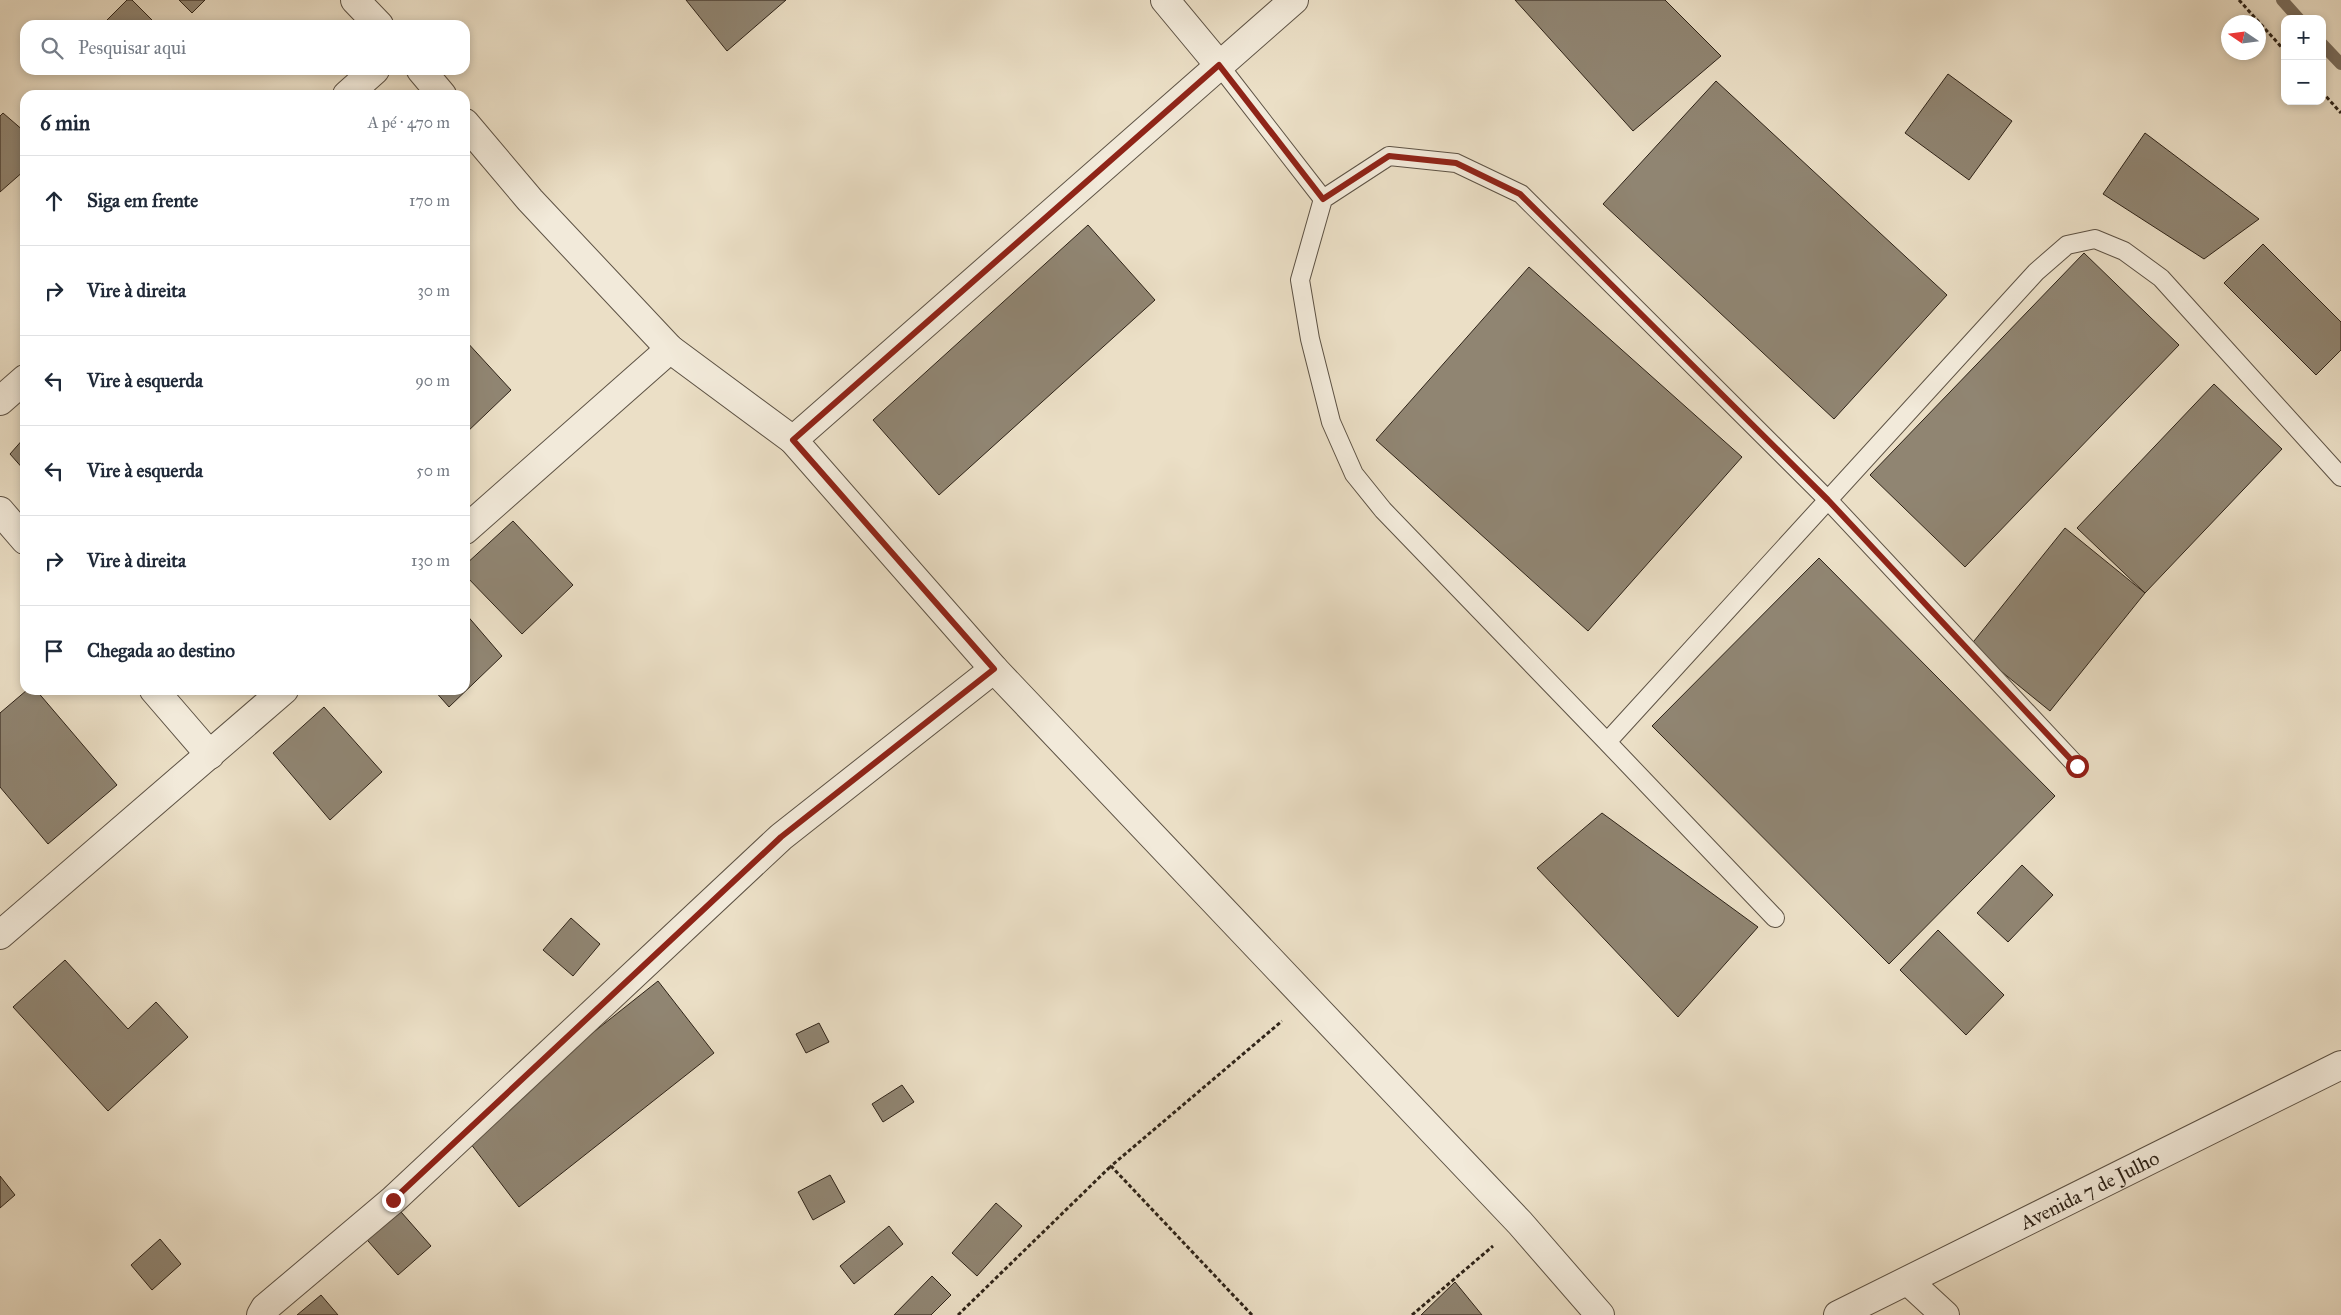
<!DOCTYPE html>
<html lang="pt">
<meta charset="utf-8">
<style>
body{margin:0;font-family:"IM FELL Great Primer",serif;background:#f2f2f3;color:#1f2937}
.controls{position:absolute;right:15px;top:15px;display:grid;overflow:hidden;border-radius:10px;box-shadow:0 2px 8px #0003}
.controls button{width:45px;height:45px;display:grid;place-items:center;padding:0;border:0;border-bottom:1px solid #e0e1e3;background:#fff;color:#1f2937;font:25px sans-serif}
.compass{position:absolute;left:2221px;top:15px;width:45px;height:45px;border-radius:50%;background:#fff;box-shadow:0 2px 8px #0003;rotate:283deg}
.stop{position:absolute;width:15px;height:15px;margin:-11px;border:4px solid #8f2418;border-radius:50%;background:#fff}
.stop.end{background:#8f2418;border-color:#fff;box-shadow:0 1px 5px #0008}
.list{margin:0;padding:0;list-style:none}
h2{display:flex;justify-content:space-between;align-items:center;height:65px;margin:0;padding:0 20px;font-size:21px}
h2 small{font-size:16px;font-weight:400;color:#747a83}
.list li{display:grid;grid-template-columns:32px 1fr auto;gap:15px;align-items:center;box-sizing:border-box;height:90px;padding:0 20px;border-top:1px solid #e0e1e3}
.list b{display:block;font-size:19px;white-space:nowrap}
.list em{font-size:16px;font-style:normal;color:#747a83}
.icon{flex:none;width:28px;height:28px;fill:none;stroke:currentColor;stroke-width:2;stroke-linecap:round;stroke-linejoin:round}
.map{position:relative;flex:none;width:2341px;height:1315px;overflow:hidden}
.search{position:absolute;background:#fff;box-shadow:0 2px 8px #0003;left:20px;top:20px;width:450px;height:55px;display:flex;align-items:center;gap:12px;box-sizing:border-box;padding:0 18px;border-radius:15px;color:#747a83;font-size:19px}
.panel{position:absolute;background:#fff;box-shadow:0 2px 8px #0003;left:20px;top:90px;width:450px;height:605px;border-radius:15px}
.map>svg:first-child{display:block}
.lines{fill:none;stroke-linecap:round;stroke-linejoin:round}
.stream{stroke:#796d5d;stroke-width:12}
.building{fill:#908572;stroke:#2e2318}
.lane-casing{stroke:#5d5244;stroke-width:20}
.street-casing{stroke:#5d5244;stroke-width:30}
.path{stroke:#2e2318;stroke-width:3;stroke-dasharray:4 2.5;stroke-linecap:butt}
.lane{stroke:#f2eada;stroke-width:18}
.street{stroke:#f2eada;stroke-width:28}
.route{stroke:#8f2418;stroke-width:6}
.labels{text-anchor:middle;stroke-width:4;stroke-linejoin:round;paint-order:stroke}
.street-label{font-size:20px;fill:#2e2318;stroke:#f2eada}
</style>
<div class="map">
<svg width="2341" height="1315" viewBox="0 0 2341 1315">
<rect width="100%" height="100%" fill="#ebdfc6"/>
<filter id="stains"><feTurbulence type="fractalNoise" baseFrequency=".004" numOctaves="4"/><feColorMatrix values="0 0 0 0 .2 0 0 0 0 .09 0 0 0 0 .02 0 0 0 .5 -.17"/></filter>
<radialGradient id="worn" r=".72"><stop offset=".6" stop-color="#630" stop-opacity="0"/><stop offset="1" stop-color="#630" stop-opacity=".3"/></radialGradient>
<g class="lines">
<path class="stream" d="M2282,0l17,19
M2322,44l19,20"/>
</g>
<path class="building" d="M127,0h5l25,25h-55z
M179,0h26l-13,13z
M686,0h100l-59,51z
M1515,0h150l56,56 -88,75z
M1948,74l64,47 -43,59 -64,-47z
M1716,81l231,214 -113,124 -231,-215z
M3,113l22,19v38l-25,22v-76z
M2145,133l114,86 -55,40 -101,-65z
M1088,225l67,75 -216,195 -66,-75z
M2263,244l78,78v28l-25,25 -92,-92z
M2084,253l95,92 -214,222 -95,-92z
M1529,267l213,190 -154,174 -212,-191z
M465,340l46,50 -46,44z
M2214,384l68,65 -137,144 -68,-65z
M25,437v34l-15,-17z
M513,521l60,64 -51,49 -57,-59v-10z
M2065,528l80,65 -95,118 -80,-65z
M1819,558l236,238 -166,168 -237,-238z
M465,613l37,43 -53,51 -15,-17h31z
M27,690h9l81,95 -69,59 -48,-57v-74z
M324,707l58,65 -52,48 -57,-67z
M1602,813l156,114 -80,90 -141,-149z
M2022,865l31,30 -45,47 -31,-29z
M571,918l29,26 -27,32 -30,-26z
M1938,930l66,65 -38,40 -66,-65z
M65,960l63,69 28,-27 32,35 -80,74 -95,-104z
M658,981l56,72 -195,154 -55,-72z
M819,1023l10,19 -23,11 -10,-19z
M902,1085l12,17 -31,20 -11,-18z
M830,1175l15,27 -32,18 -15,-28z
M0,1176l15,19 -15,13z
M996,1203l26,23 -45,50 -25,-23z
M394,1204l37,42 -33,29 -37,-42z
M889,1226l14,18 -49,40 -14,-18z
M160,1239l21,25 -29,26 -21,-25z
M932,1276l19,19 -20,20h-37z
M1455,1282l27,33h-61z
M321,1295l17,20h-41z"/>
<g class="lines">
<g class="lane-casing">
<path id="lane" d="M1219,65l104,134 -23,81 10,59 21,83 23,52 29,36 224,232
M1323,199l66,-43 67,7 65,31 307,306 249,266
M1775,918l-168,-176 429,-470 31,-27 28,-6 29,12 37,27 180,199"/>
</g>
<g class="street-casing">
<g id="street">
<path d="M355,0l24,25"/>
<path d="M1165,0l54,65"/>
<path d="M1294,0l-501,440 201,229 526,554 80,92"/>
<path d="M421,70l21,25"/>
<path d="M347,95l28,-25"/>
<path d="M465,123l65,77 140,149 123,91"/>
<path d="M0,401l25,-22"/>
<path d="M0,511l25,29"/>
<path d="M465,530l205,-181"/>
<path d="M154,690l56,65"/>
<path d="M0,935l284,-245"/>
<path d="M1908,1281l37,34"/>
<path d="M261,1315l4,-7 128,-108 388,-363 213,-168"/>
<path id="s1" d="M1838,1315l503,-250"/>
</g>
</g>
<path class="path" d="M2239,0l46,51
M2322,92l19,21
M958,1315l153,-149
M1252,1315l-141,-149 171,-145
M1412,1315l81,-69"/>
<use href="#lane" class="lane"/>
<use href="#street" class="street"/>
</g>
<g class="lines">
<path class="route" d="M393,1200l388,-363 213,-168 -201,-229 426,-375 104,134 66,-43 67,7 64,31 308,306 249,266"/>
</g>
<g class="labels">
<g class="street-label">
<text dy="7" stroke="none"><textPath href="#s1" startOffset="281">Avenida 7 de Julho</textPath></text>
</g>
</g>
<rect width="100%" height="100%" filter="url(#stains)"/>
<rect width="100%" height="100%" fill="url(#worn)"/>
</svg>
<div class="controls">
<button>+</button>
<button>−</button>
</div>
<svg class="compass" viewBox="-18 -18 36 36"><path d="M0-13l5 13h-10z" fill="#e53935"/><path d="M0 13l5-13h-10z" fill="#747a83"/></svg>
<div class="stop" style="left:2077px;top:766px"></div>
<div class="stop end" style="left:393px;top:1200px"></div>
<div class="search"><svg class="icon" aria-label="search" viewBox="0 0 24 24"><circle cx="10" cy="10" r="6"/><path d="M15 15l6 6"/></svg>Pesquisar aqui</div>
<section class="panel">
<h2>6 min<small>A pé · 470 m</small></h2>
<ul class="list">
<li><svg class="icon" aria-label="ahead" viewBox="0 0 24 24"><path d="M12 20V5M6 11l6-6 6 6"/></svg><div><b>Siga em frente</b></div><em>170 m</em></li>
<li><svg class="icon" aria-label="right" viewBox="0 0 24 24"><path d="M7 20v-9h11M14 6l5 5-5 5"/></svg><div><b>Vire à direita</b></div><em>30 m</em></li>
<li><svg class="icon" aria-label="left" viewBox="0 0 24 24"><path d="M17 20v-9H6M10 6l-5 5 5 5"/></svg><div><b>Vire à esquerda</b></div><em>90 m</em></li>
<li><svg class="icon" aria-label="left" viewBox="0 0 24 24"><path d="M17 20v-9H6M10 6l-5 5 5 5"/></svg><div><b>Vire à esquerda</b></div><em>50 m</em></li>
<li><svg class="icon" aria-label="right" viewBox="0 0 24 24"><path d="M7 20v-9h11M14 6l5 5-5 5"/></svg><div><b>Vire à direita</b></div><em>130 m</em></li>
<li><svg class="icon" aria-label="arrive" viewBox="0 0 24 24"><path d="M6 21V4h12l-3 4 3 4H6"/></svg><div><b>Chegada ao destino</b></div></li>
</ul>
</section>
</div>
